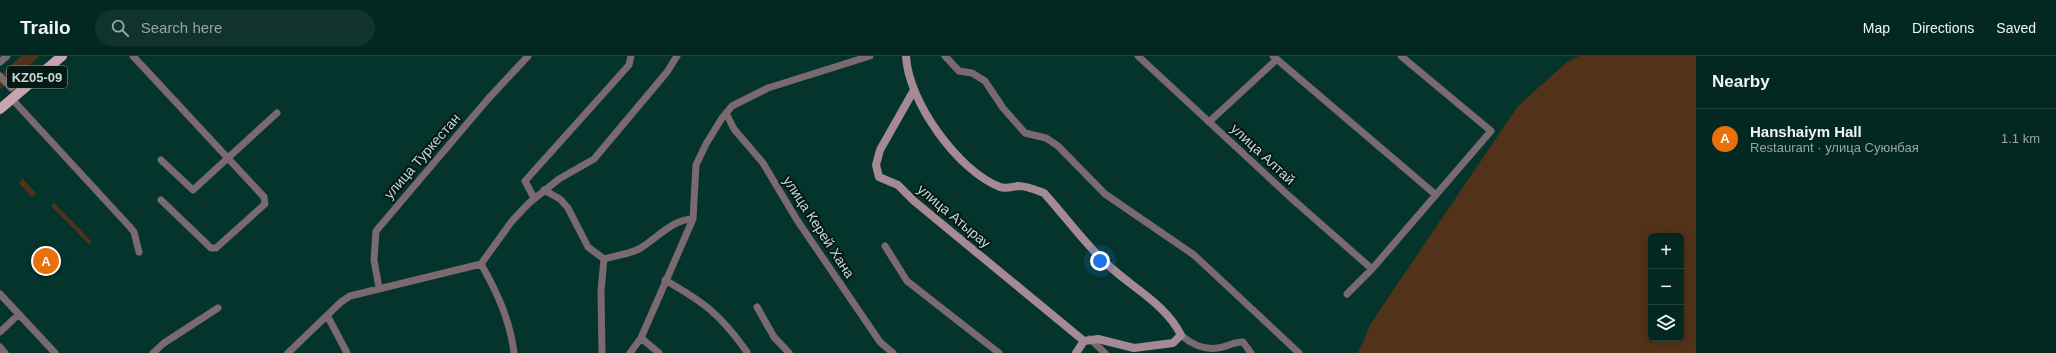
<!DOCTYPE html>
<meta charset="utf-8">
<style>
body{margin:0;font-family:Arial,sans-serif;background:#11332e;color:#f1f3f6}
.controls{position:absolute;right:12px;bottom:12px;display:grid;overflow:hidden;border-radius:6px;box-shadow:0 2px 10px #0003}
.controls button{width:36px;height:36px;display:grid;place-items:center;padding:0;border:0;border-bottom:1px solid #24443f;background:#032721;color:#f1f3f6;font:20px sans-serif}
.you{position:absolute;left:1100px;top:205px;width:14px;height:14px;margin:-10px;border:3px solid #fff;border-radius:50%;background:#1a73e8;box-shadow:0 0 0 6px #1a73e833}
.badge{display:grid;place-items:center;width:26px;height:26px;border-radius:50%;background:#db2777;color:#fff;font-size:13px;font-weight:700}
.pin{position:absolute;translate:-50% -50%;border:2px solid #fff;box-shadow:0 1px 4px #0006}
.list{margin:0;padding:0;list-style:none}
h2{display:flex;justify-content:space-between;align-items:center;height:52px;margin:0;padding:0 16px;font-size:17px}
h2 small{font-size:13px;font-weight:400;color:#97a5a5}
.list li{display:grid;grid-template-columns:26px 1fr auto;gap:12px;align-items:center;box-sizing:border-box;height:60px;padding:0 16px;border-top:1px solid #24443f}
.list b{display:block;font-size:15px;white-space:nowrap}
.list p{margin:0;font-size:13px;white-space:nowrap;color:#97a5a5}
.list em{font-size:13px;font-style:normal;color:#97a5a5}
.icon{flex:none;width:22px;height:22px;fill:none;stroke:currentColor;stroke-width:2;stroke-linecap:round;stroke-linejoin:round}
.map{position:relative;flex:none;width:1696px;height:297px;overflow:hidden}
header{display:flex;align-items:center;gap:24px;box-sizing:border-box;height:56px;padding:0 20px;background:#032721;border-bottom:1px solid #24443f}
header strong{font-size:19px}
nav{display:flex;gap:22px;margin-inline-start:auto;font-size:14px}
.search{width:280px;height:36px;background:#11332e;display:flex;align-items:center;gap:10px;box-sizing:border-box;padding:0 14px;border-radius:22px;color:#97a5a5;font-size:15px}
main{display:flex}
aside{flex:1;background:#032721}
.map>svg:first-child{display:block}
.green{fill:#523219;fill-rule:evenodd}
.lines{fill:none;stroke-linecap:round;stroke-linejoin:round}
.street{stroke:#7a696e;stroke-width:7}
.secondary{stroke:#a68a93;stroke-width:8}
.primary{stroke:#c8a4b0;stroke-width:10}
.labels{text-anchor:middle;stroke-width:4;stroke-linejoin:round;paint-order:stroke}
.shield{fill:#061814;stroke:#8a9f9a;stroke-width:1}
.shield-label{font-size:13px;font-weight:bold;fill:#c3d9d3}
.street-label{font-size:14px;fill:#c3d9d3;stroke:#061814}
</style>
<header>
<strong>Trailo</strong>
<div class="search"><svg class="icon" aria-label="search" viewBox="0 0 24 24"><circle cx="10" cy="10" r="6"/><path d="M15 15l6 6"/></svg>Search here</div>
<nav><a>Map</a><a>Directions</a><a>Saved</a></nav>
</header>
<main>
<div class="map">
<svg width="1696" height="297" viewBox="0 0 1696 297">
<rect width="100%" height="100%" fill="#04342c"/>
<path class="green" d="M21,0h19l-40,33v-13z
M1579,0h117v297h-338l13,-30 147,-217 49,-44zM1651,180h30v102h-30z
M23,123l13,14 -4,4 -13,-14z
M54,147l38,39 -3,2 -38,-38z"/>
<g class="lines">
<path class="street" d="M133,0l131,141 1,7 -49,44h-5l-50,-48
M945,0l14,15 13,2 13,8 18,27 22,25 21,5 12,8 47,48 89,61 105,98
M1138,0l152,141 82,72
M1273,0l163,139
M0,6l7,-6
M0,20l11,12
M12,43l117,127 5,6 5,20
M726,57l8,16 29,34 34,57 83,122 13,11
M1209,66l67,-62
M161,104l32,30 84,-77
M544,134l16,9 8,9 20,39 16,12
M534,142l-9,-17 104,-116 2,-9
M885,190l22,35 92,72
M481,208c16,28 29,56 33,89
M665,224c40,23 55,34 82,72
M379,232l-5,-28 2,-29 112,-132 40,-43
M0,238l55,59
M1347,238l25,-25 119,-138 -90,-75
M757,251l17,30 15,16
M328,261l19,36
M0,276l19,-18
M1181,279c10,9 23,15 37,13 10,-1 14,-6 25,-6l8,11
M641,282l18,15
M1090,283l15,14
M0,291l5,6
M153,297l11,-10 54,-35
M288,297l53,-51 9,-6 131,-32 31,-43 17,-18 30,-24 35,-20 73,-87 10,-16
M602,297l-1,-62 3,-32c11,-3 25,-5 35,-10 17,-10 34,-30 54,-30
M630,297l11,-15 52,-119 3,-54 10,-21 16,-26 10,-12 36,-18 102,-32"/>
<path class="secondary" d="M906,0c2,45 52,115 94,131 5,2 12,0 18,-1 9,0 18,4 26,7 21,23 40,50 63,71 25,24 58,39 74,71l-8,8 -39,5 -36,-9 -14,2
M914,34l-34,60 -4,15 3,12 19,8 16,16 170,140
M1076,297l8,-12"/>
<path class="primary" d="M0,53l62,-53"/>
</g>
<g class="labels">
<rect class="shield" x="7" y="10" width="60" height="22" rx="3"/>
<g class="shield-label">
<text x="37" y="26">KZ05-09</text>
</g>
<g class="street-label">
<text transform="translate(1263 98) rotate(43)" y="5">улица Алтай</text>
<text transform="translate(422 100) rotate(-49)" y="5">улица Туркестан</text>
<text transform="translate(954 160) rotate(40)" y="5">улица Атырау</text>
<text transform="translate(819 171) rotate(57)" y="5">улица Керей Хана</text>
</g>
</g>
</svg>
<div class="controls">
<button>+</button>
<button>−</button>
<button><svg class="icon" aria-label="layers" viewBox="0 0 24 24"><path d="M12 4l9 5-9 5-9-5zM3 14l9 5 9-5"/></svg></button>
</div>
<div class="you"></div>
<div class="pin badge" style="left:46px;top:205px;background:#e8710a">A</div>
</div>
<aside>
<h2>Nearby<small></small></h2>
<ul class="list">
<li><span class="badge" style="background:#e8710a">A</span><div><b>Hanshaiym Hall</b><p>Restaurant · улица Суюнбая</p></div><em>1.1 km</em></li>
</ul>
</aside>
</main>
